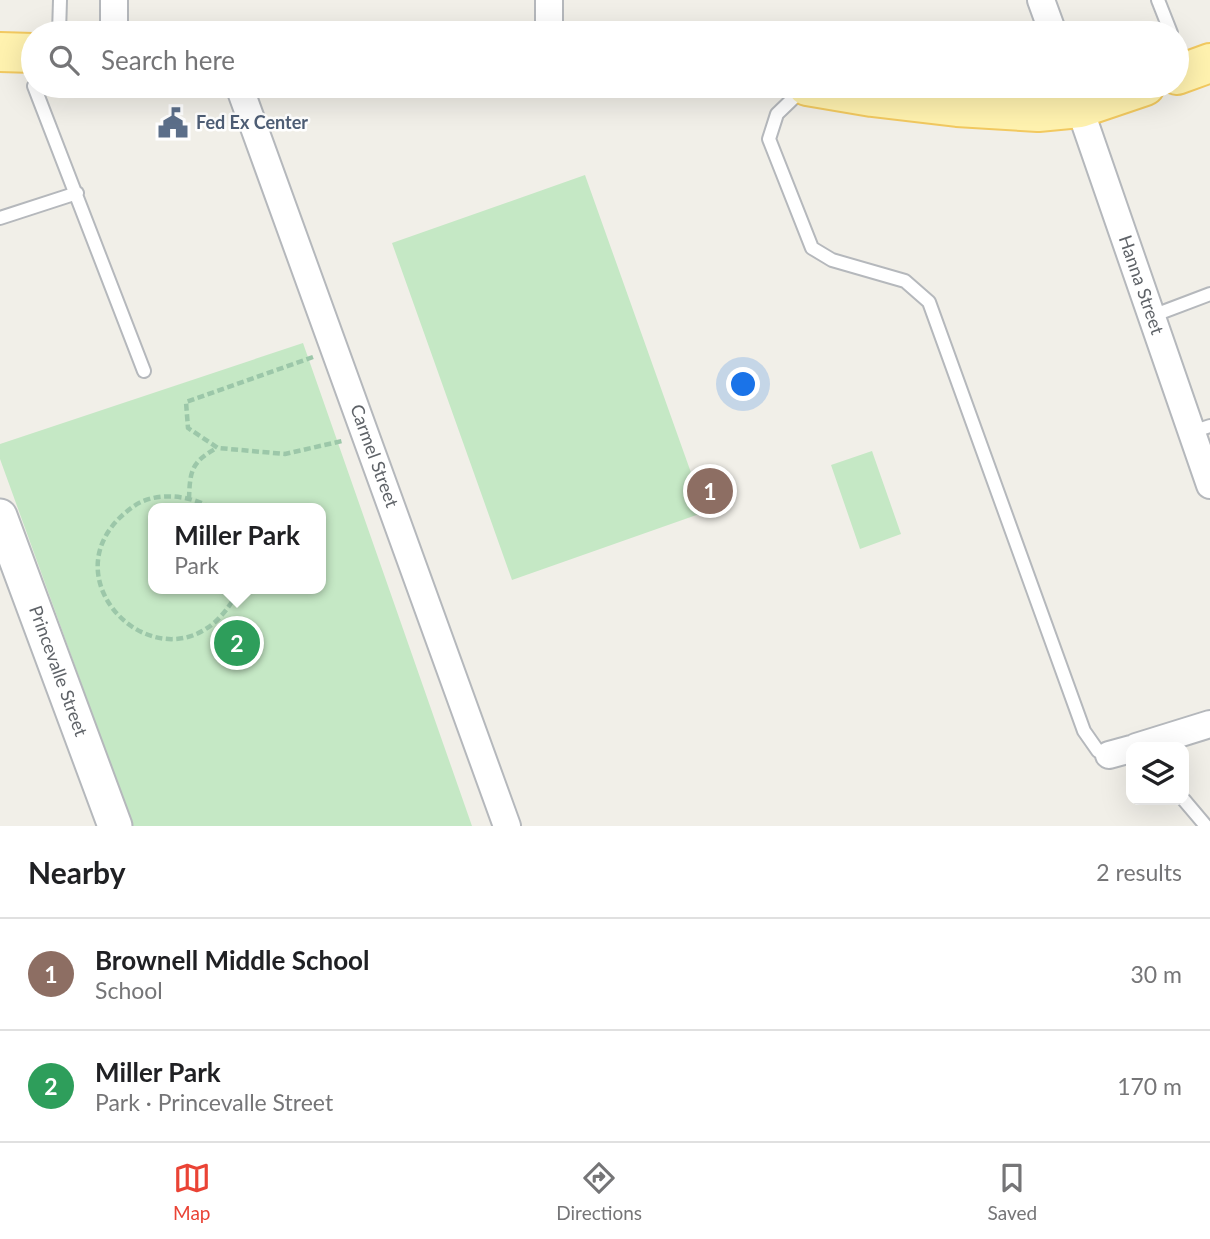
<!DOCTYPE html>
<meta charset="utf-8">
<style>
body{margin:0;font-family:Lato,sans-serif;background:#f6f6f6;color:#202124}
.controls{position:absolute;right:21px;bottom:21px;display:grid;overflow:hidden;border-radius:14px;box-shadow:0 7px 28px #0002}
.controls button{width:63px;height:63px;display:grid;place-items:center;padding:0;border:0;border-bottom:2px solid #e0e0e0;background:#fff;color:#202124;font:35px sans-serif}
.you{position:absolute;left:744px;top:385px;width:24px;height:24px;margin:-18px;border:5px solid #fff;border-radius:50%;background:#1a73e8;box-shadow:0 0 0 10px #1a73e833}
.badge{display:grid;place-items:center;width:46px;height:46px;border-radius:50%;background:#ea4335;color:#fff;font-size:23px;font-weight:700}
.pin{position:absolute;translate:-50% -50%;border:4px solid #fff;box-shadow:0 2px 7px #0006}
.popup{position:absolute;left:148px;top:503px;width:178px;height:91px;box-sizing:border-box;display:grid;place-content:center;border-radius:14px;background:#fff;filter:drop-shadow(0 2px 5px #0005);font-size:23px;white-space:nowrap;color:#757577}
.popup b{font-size:26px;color:#202124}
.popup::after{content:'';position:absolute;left:50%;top:100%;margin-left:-14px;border:14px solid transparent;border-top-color:#fff}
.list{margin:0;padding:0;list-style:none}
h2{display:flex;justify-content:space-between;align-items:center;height:91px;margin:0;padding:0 28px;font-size:30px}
h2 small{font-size:23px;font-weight:400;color:#757577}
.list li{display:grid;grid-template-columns:46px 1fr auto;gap:21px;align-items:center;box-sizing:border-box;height:112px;padding:0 28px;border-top:2px solid #e0e0e0}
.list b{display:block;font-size:26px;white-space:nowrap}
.list p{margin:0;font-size:23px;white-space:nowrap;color:#757577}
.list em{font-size:23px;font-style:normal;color:#757577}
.icon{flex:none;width:38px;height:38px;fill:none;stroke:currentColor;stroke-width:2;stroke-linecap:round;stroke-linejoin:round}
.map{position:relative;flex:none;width:1210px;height:826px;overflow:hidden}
.search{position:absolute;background:#fff;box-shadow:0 7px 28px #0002;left:21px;right:21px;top:21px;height:77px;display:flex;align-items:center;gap:18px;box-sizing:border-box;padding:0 24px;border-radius:38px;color:#757577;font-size:26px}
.sheet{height:315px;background:#fff}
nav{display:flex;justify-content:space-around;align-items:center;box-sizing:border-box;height:98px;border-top:2px solid #e0e0e0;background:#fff;font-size:19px;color:#757577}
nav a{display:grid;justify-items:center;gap:4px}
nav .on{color:#ea4335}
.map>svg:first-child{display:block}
.green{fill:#c5e8c5;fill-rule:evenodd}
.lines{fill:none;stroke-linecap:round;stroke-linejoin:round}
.service-casing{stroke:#b5b8bc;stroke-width:16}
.minor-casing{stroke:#b5b8bc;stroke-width:30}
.tertiary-casing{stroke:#b5b8bc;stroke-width:37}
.primary-casing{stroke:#f2c960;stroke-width:42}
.path{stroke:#9cc7a9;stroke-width:4.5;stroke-dasharray:7 3.5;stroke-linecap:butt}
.service{stroke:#fff;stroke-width:12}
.minor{stroke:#fff;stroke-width:26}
.tertiary{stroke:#fff;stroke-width:33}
.primary{stroke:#fff2af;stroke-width:38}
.labels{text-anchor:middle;stroke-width:5;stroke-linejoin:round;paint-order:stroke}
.service-label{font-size:18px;font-weight:bold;fill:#4e5e75;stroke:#fff;text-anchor:start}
.street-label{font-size:18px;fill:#5f6368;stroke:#fff}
</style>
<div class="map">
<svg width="1210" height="826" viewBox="0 0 1210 826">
<rect width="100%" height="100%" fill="#f1efe8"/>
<path class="green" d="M585,175l120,337 -193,68 -120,-337z
M303,343l169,483h-339l-133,-367v-15zM153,508h168v81h-168z
M872,451l29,83 -41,15 -29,-84z"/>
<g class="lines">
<g class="service-casing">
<path id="service" d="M1158,0l13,33
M59,33l1,-33
M34,86l110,285
M804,88l-27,26 -8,25 43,109 20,12 73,21 24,21 155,429 14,20 11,4
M0,218l77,-25
M1152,316l58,-22
M1192,432l18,-6
M1184,800l22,26"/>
</g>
<g class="minor-casing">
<path id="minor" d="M114,0v33
M549,0v33
M1041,0l12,33
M239,86l268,740
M1072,86l138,399
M1136,747l74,-23
M1109,755l22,-6"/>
</g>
<g class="tertiary-casing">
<path id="tertiary" d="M0,516l115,310"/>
</g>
<g class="primary-casing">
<path id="primary" d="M0,52l33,1
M1177,75l33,-12
M807,86l65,11 85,10 81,5 42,-4 65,-22"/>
</g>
<path class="path" d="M313,357l-127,45 2,26 30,20 67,6 57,-13
M189,499c1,-28 2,-37 28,-51
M211,508c-21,-13 -55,-17 -77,-2 -105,73 45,206 105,83"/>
<use href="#service" class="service"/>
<use href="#minor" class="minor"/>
<use href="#tertiary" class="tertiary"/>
<use href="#primary" class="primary"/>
</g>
<defs>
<g id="civic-bare" transform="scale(2.415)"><path d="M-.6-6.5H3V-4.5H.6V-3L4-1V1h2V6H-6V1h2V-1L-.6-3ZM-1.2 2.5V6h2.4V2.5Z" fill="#5c6f8a" stroke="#fff" stroke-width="2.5" paint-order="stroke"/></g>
</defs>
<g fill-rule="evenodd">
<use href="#civic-bare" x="173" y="123"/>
</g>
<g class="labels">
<g class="service-label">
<text x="196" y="129">Fed Ex Center</text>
</g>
<g class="street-label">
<text transform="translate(1141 285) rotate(71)" y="6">Hanna Street</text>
<text transform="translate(374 456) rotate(70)" y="6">Carmel Street</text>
<text transform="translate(58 671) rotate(70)" y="6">Princevalle Street</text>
</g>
</g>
</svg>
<div class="controls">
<button><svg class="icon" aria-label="layers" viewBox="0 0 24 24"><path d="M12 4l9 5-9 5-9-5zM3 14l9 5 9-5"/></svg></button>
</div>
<div class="you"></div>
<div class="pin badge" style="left:710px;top:491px;background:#8d6e63">1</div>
<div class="pin badge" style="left:237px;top:643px;background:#2e9e5b">2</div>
<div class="popup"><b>Miller Park</b>Park</div>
<div class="search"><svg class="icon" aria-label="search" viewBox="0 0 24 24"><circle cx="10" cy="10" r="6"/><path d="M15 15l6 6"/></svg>Search here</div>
</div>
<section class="sheet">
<h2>Nearby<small>2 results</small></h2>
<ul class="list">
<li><span class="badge" style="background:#8d6e63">1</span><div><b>Brownell Middle School</b><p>School</p></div><em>30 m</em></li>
<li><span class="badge" style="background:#2e9e5b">2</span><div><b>Miller Park</b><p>Park · Princevalle Street</p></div><em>170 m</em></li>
</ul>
</section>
<nav>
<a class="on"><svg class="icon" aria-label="map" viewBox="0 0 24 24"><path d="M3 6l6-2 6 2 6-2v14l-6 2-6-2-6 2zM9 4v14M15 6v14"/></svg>Map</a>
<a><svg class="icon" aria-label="directions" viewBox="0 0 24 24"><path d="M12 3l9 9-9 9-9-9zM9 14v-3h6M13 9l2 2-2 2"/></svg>Directions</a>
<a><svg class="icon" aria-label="saved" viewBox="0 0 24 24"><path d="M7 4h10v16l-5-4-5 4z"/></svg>Saved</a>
</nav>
